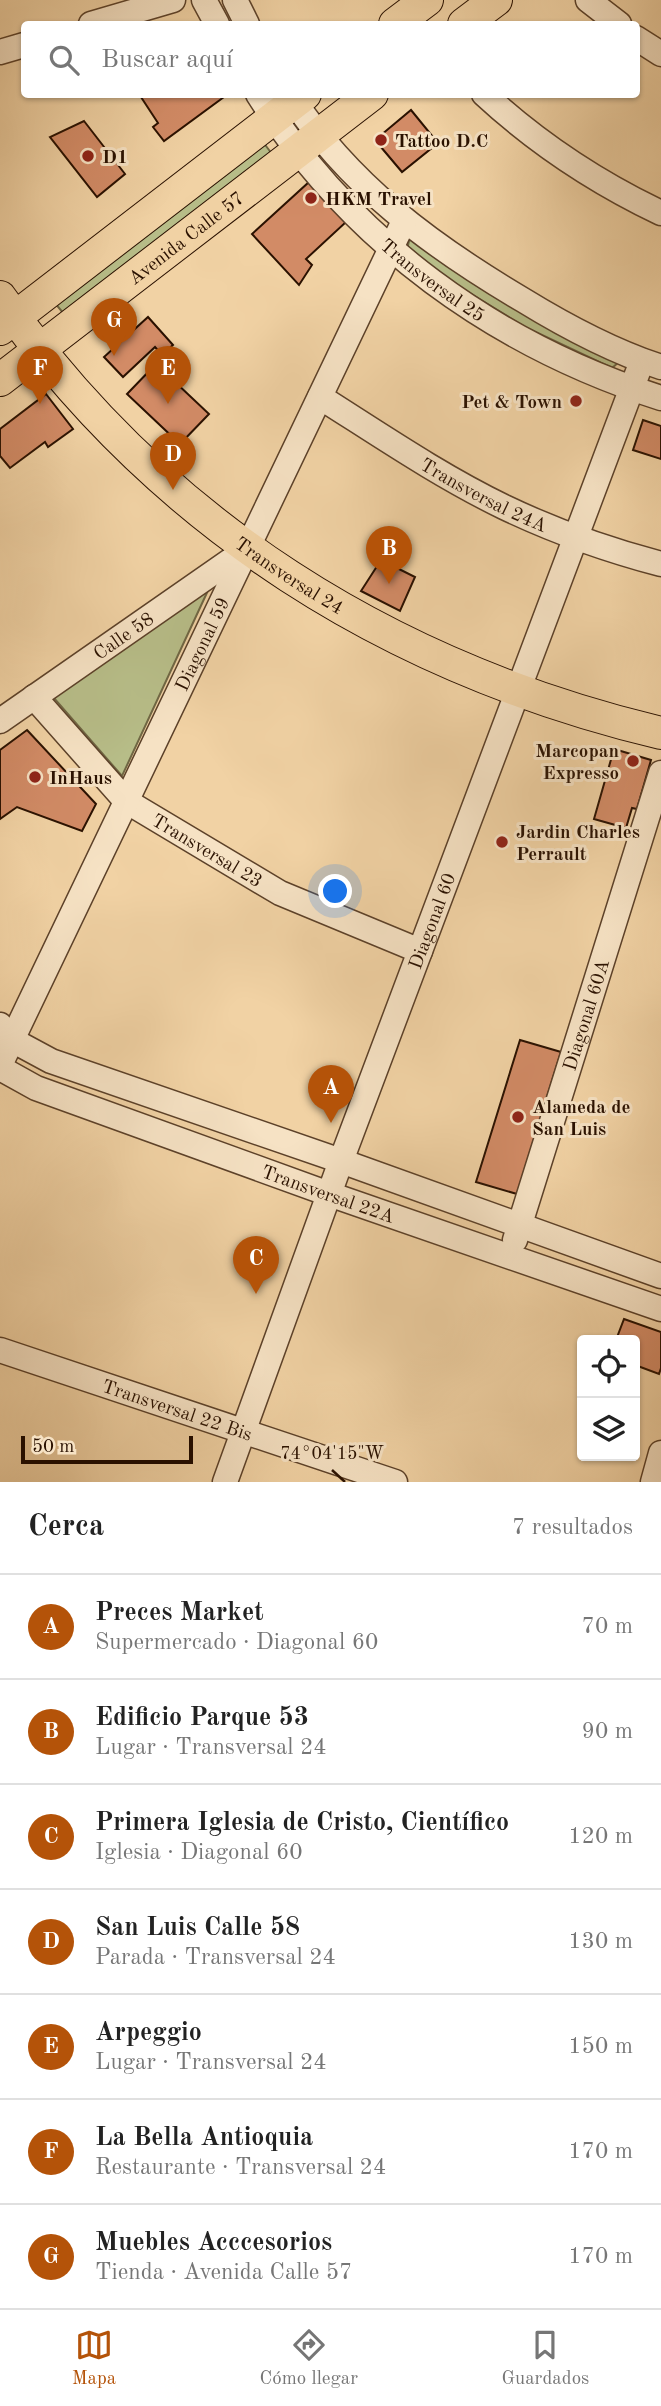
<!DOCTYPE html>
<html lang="es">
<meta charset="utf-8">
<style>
body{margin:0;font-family:"Old Standard TT",serif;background:#f6f6f6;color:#222}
.controls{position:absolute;right:21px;bottom:21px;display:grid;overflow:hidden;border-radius:7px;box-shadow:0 2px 5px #0004}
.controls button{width:63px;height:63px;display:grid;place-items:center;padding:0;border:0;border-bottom:2px solid #e0e0e0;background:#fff;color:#222;font:35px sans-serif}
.scale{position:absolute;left:21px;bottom:18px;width:172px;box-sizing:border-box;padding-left:7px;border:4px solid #2a1100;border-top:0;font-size:19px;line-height:24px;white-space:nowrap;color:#2a1100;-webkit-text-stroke:5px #f6e2c4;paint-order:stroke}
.you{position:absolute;left:336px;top:892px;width:24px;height:24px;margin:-18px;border:5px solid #fff;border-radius:50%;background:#1a73e8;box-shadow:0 0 0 10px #1a73e833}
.badge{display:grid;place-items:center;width:46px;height:46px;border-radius:50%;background:#b45309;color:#fff;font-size:23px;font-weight:700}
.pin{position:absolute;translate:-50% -58px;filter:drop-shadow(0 2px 4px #0008)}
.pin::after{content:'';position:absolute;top:37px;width:24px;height:21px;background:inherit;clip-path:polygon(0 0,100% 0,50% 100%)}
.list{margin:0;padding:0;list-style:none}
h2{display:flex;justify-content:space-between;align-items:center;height:91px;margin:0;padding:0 28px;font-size:30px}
h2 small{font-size:23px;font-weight:400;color:#767676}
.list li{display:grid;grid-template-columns:46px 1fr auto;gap:21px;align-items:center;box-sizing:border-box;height:105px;padding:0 28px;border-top:2px solid #e0e0e0}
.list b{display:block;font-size:26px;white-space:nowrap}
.list p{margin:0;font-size:23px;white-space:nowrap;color:#767676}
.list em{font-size:23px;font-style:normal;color:#767676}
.icon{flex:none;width:38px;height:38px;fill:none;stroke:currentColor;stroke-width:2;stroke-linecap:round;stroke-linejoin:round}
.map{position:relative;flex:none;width:661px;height:1482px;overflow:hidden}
.search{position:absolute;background:#fff;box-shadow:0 2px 5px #0004;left:21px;right:21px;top:21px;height:77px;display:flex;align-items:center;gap:18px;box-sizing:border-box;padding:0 24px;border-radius:7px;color:#767676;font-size:26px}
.sheet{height:826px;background:#fff}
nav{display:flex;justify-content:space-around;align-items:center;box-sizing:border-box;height:98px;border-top:2px solid #e0e0e0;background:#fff;font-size:19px;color:#767676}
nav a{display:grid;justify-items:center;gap:4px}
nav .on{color:#b45309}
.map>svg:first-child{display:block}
.green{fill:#b7bd88;stroke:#706744;stroke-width:2}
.building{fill:#d28b66;stroke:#2a1100;stroke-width:2}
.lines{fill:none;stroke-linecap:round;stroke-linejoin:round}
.minor-casing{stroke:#5c4129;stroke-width:27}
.major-casing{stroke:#2a1100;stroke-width:34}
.minor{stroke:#f6e2c4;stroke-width:24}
.major{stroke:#f1d2a4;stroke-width:32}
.ticks{fill:none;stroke:#2a1100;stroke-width:2.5}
.poi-dot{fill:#8f2418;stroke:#f6e2c4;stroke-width:2.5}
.labels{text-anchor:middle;stroke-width:6;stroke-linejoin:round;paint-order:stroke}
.poi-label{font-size:19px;font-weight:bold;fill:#2a1100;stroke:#f6e2c4;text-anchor:start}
.street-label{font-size:19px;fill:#2a1100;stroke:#f6e2c4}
.ticks-label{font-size:18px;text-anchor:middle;fill:#2a1100;stroke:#f6e2c4;stroke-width:6;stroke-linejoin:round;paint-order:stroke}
</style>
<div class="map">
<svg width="661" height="1482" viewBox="0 0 661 1482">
<rect width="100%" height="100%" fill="#f1d2a4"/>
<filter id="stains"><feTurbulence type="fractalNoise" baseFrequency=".00286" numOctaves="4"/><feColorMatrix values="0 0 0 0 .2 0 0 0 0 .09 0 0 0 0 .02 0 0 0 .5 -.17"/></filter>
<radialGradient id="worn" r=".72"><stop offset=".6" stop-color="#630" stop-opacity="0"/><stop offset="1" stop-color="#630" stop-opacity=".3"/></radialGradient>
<path class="green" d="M263,142l9,12 -208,160 -10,-12z
M415,237l204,125 -7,6 -87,-41 -70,-43 -48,-34 2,-9z
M211,584l-89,192 -69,-79z"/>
<path class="building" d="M139,94h89l-64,47 -11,-14 5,-4z
M411,110l27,33 -36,29 -27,-32z
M84,121l41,53 -28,23 -47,-60z
M309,182l37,40 -40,37 6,6 -13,20 -47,-51z
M148,317l25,28 -11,10 -7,-8 -32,30 -19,-20z
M156,364l53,50 -29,30 -53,-50z
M46,394l27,35 -25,18 -3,-5 -35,26 -10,-12v-27z
M643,420l18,6v33l-28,-9z
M381,560l34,17 -15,34 -39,-20z
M27,730l69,74 -14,27 -65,-24 -17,12v-69z
M614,749l37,11 -14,49 -5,-1 -6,20 -32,-9z
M520,1040l41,12 -44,142 -41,-12z
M624,1319l37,13v36l-2,6 -24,-9v-25h-19z"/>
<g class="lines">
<g class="minor-casing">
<g id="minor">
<path d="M204,0l13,24"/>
<path d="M235,0l12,24"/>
<path d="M588,0l31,24"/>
<path d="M91,24l82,-24"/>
<path d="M636,38l25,16"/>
<path d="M0,52l24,-7"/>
<path id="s1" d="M258,94c94,148 237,251 403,304"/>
<path d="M289,94c61,92 141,151 234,206 44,27 89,51 138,67"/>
<path d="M484,94c53,49 112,88 177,119"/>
<path id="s2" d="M320,397c60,38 120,79 184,110 50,24 104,43 157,57"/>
<path id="s3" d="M34,697l92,104 154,92 140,58"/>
<path id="s4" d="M0,721l247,-172"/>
<path d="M0,1025l12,15 39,21 290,100 320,115"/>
<path id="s5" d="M0,1065l404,-844"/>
<path id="s6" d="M0,1068l36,20 293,106 332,115"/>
<path id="s7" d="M515,1240l146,-467"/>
<path id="s8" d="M0,1350l395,132"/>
<path id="s9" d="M225,1482l116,-321 301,-800"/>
<path d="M653,1482l8,-29"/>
</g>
</g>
<g class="major-casing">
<g id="major">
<path d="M395,24l32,-24"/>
<path d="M464,24l32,-24"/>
<path id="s10" d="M0,297c162,229 390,371 661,436"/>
<path d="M0,329l305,-235"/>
<path id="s11" d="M0,380l372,-286"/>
</g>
</g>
<use href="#minor" class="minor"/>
<use href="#major" class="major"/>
</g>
<path class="ticks" d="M332,1470l13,12"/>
<g class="poi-dot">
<circle cx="381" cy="140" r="7"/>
<circle cx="88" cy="156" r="7"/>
<circle cx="311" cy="198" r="7"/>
<circle cx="576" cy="401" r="7"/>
<circle cx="633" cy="761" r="7"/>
<circle cx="35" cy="777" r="7"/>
<circle cx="502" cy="842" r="7"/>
<circle cx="518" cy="1117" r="7"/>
</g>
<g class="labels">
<g class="poi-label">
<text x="395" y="147">Tattoo D.C</text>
<text x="102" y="163">D1</text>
<text x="325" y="205">HKM Travel</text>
<text x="562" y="408" text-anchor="end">Pet &amp; Town</text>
<text x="619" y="757" text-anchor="end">Marcopan<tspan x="619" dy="22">Expresso</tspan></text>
<text x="49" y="784">InHaus</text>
<text x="516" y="838">Jardin Charles<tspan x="516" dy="22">Perrault</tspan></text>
<text x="532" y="1113">Alameda de<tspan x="532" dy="22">San Luis</tspan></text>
</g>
<g class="street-label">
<text dy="7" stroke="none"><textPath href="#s11" startOffset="234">Avenida Calle 57</textPath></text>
<text dy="7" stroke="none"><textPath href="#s1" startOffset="257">Transversal 25</textPath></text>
<text dy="7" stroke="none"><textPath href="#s2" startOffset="191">Transversal 24A</textPath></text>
<text dy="7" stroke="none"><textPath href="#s10" startOffset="404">Transversal 24</textPath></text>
<text dy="7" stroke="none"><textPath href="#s4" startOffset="150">Calle 58</textPath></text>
<text dy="7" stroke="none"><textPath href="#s5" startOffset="467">Diagonal 59</textPath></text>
<text dy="7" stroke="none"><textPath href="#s3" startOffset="234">Transversal 23</textPath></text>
<text dy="7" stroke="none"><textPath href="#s9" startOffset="598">Diagonal 60</textPath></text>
<text dy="7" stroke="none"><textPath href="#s7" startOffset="236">Diagonal 60A</textPath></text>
<text dy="7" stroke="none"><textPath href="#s6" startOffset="352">Transversal 22A</textPath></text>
<text dy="7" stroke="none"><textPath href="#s8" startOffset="187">Transversal 22 Bis</textPath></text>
</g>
</g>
<g class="ticks-label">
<text x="332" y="1459">74°04'15"W</text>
</g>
<rect width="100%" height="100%" filter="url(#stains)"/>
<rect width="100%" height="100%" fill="url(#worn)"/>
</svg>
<div class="controls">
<button><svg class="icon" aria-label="locate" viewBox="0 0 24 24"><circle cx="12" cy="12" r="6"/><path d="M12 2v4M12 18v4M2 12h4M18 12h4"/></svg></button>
<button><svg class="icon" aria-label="layers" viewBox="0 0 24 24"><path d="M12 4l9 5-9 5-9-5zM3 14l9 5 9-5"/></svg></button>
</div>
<div class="scale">50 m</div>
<div class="you"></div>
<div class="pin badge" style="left:331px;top:1123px">A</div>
<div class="pin badge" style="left:389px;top:584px">B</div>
<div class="pin badge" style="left:256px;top:1294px">C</div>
<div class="pin badge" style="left:173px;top:490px">D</div>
<div class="pin badge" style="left:168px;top:404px">E</div>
<div class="pin badge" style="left:40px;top:404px">F</div>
<div class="pin badge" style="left:114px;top:356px">G</div>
<div class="search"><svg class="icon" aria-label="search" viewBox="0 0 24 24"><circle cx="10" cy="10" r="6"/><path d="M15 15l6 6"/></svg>Buscar aquí</div>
</div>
<section class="sheet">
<h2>Cerca<small>7 resultados</small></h2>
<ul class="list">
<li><span class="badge">A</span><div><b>Preces Market</b><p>Supermercado · Diagonal 60</p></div><em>70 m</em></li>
<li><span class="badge">B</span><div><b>Edificio Parque 53</b><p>Lugar · Transversal 24</p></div><em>90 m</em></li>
<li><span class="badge">C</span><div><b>Primera Iglesia de Cristo, Científico</b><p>Iglesia · Diagonal 60</p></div><em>120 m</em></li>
<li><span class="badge">D</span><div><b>San Luis Calle 58</b><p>Parada · Transversal 24</p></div><em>130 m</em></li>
<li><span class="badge">E</span><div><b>Arpeggio</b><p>Lugar · Transversal 24</p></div><em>150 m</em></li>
<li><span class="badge">F</span><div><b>La Bella Antioquia</b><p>Restaurante · Transversal 24</p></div><em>170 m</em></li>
<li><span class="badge">G</span><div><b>Muebles Acccesorios</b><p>Tienda · Avenida Calle 57</p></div><em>170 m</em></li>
</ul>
</section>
<nav>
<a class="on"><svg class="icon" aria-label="map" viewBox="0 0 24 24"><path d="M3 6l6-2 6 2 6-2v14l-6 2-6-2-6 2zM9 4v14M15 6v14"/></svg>Mapa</a>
<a><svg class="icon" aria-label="directions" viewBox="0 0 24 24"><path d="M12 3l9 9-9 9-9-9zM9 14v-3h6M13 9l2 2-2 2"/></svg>Cómo llegar</a>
<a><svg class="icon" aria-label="saved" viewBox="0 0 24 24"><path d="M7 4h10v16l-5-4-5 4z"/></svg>Guardados</a>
</nav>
